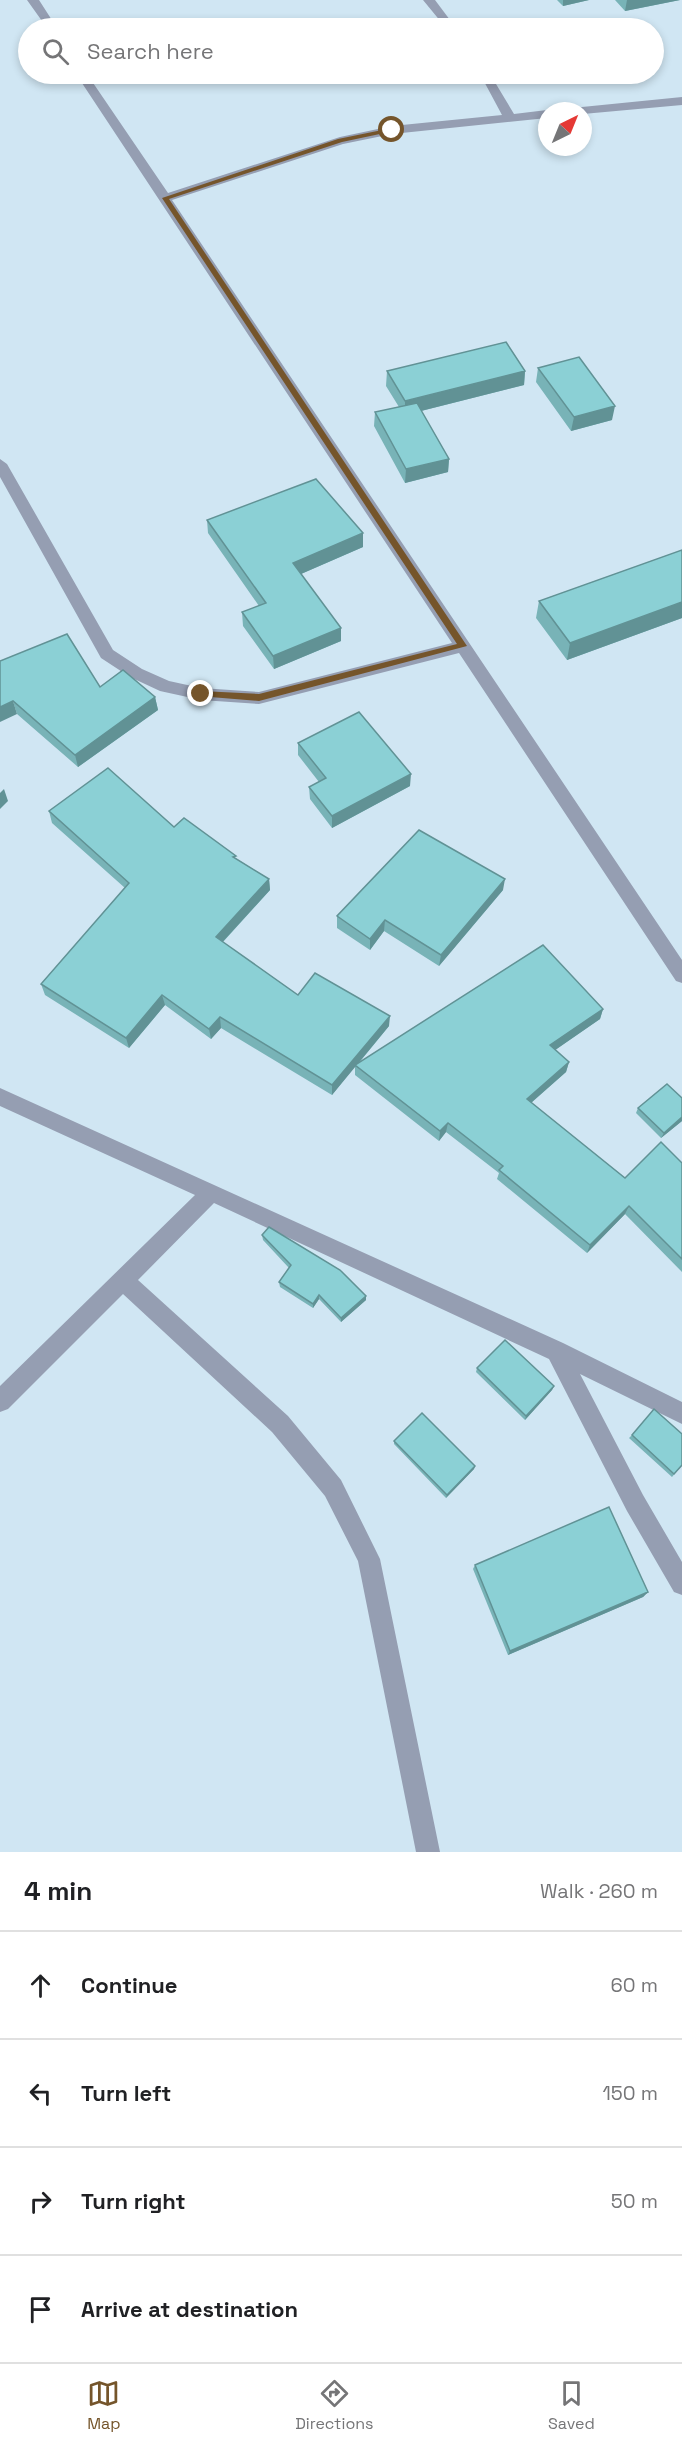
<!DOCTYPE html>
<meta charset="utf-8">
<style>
body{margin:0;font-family:"Space Grotesk",sans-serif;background:#f6f6f6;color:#202124}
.compass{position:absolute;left:538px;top:102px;width:54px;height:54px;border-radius:50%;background:#fff;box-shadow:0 3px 9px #0003;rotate:43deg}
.stop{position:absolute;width:18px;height:18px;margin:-14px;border:4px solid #75552b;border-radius:50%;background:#fff}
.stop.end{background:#75552b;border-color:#fff;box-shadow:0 2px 6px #0008}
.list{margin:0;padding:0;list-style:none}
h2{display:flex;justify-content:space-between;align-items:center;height:78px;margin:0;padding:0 24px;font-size:26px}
h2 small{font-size:20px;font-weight:400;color:#757577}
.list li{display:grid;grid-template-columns:39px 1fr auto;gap:18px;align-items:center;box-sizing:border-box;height:108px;padding:0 24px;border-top:2px solid #e0e0e0}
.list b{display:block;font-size:22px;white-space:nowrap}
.list em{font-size:20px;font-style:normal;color:#757577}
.icon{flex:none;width:33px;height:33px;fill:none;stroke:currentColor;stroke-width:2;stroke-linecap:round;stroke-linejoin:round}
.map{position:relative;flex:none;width:682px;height:1852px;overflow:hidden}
.search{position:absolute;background:#fff;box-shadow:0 3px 9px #0003;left:18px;right:18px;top:18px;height:66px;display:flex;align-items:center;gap:15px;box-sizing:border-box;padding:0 21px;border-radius:33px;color:#757577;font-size:22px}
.sheet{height:510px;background:#fff}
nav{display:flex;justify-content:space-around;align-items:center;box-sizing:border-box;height:84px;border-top:2px solid #e0e0e0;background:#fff;font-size:16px;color:#757577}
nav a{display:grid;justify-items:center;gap:3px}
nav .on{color:#75552b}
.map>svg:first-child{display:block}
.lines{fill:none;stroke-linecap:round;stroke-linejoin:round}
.minor{fill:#959eb2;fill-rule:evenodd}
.wall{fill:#78b3b7}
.shaded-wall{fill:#619295}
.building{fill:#8bd0d5;stroke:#619295;stroke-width:1.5}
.route{fill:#75552b}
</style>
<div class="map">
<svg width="682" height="1852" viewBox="0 0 682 1852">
<rect width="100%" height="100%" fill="#d0e6f3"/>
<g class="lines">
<path class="minor" d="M27,0h12l18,28h-10z
M423,0h12l21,28h-10z
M76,74h11l81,119 172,-56 52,-11 110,-11 -22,-41h10l24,40 33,-4 2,1h-2v7l-155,16 -49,10 -171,56 510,760v23l-6,-2 -217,-328 -200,51 -58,-4 -41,-9 -30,-14 -29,-19 -101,-181v-18l7,5 106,186 29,19 27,12 32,7 58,4 193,-49z
M682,97v8l-99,9v-3h-7l6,-4z
M0,1088l563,255 119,59v22l-102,-50 63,121 39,67v33l-8,-3 -47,-81 -78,-152 -335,-156 -76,77 150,136 53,64 39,79 60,293h-24l-58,-291 -33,-65 -53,-64 -149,-138 -115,115 -8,3v-26l195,-191 -195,-89z"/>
</g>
<path class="wall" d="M557,0h32l-26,6z
M615,0h65l-55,11z
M538,368l74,52 -41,11 -35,-49z
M387,371h138l-1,14 -103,26 28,48 -1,13 -43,11 -31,-57 1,-14 24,-5 -13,-21z
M207,520l156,27 -62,27 40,67 -67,28 -31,-43 -1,-14 17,-6 -51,-73z
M682,550v68l-115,42 -31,-42 3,-17z
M0,661l100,26 55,10 3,13 -80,57 -61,-53z
M298,743l112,43 -78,42 -22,-29 -1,-12 10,-5 -21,-27z
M49,811l125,16 63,32 32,20 1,11 -47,52 75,53 91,31 -31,38 245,-55 -3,10 -45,31 14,12 -3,10 -35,31 94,75 57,-15v109l-57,-58 -38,39 -90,-74 2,-6 -53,-41 -7,9 -84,-66v-9l-23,29 -111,-67 -10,11 -46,-34 -36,43 -84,-53 -4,-11 84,-96 -73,-65z
M503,890l-64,76 -55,-35 -14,19 -33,-22v-12z
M682,1098v23l-21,17 -25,-25 2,-5z
M262,1235l104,65 -25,22 -22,-23 -6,9 -33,-21 -1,-5 10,-14 -26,-28z
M477,1368l77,18 -2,4 -27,30 -49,-48z
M632,1435l50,30 -10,12 -43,-39z
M394,1441l81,25 -1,3 -28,29 -52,-54z
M475,1565l173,27 -5,5 -135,58 -35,-86z"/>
<path class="shaded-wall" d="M563,0h26l-26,6z
M627,0h53l-55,11z
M525,371l-1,14 -119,30v-14z
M615,406l-3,14 -41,11 3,-14z
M449,459l-1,13 -43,11 1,-14z
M363,533v14l-69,30 -1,-14z
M682,602v16l-115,42 3,-17z
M341,628v13l-67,28 -1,-13z
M155,697l3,13 -80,57 -3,-12z
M13,701l4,13 -17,8v-15z
M411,774l-1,12 -78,42v-12z
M4,789l4,12 -8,8v-16z
M269,879l1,11 -53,58 -1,-11z
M505,879l-2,11 -64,76 2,-11z
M385,920l-1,11 -14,19v-11z
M162,995l3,10 -36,43 -3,-10z
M603,1009l-3,10 -52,36 2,-10z
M390,1016l-1,10 -57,69v-10z
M220,1017l1,11 -10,11 -2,-10z
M569,1062l-3,10 -42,37 3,-10z
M682,1117v4l-21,17 3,-5z
M448,1123l-2,9 -7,9 1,-10z
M629,1206l-4,8 -38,39 3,-8z
M319,1295v4l-6,9v-4z
M366,1296v4l-25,22v-4z
M554,1386l-2,4 -27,30 1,-4z
M475,1466l-1,3 -28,29 1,-3z
M648,1592l-5,5 -135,58 2,-4z"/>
<path class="building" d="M506,342l19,29 -120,30 -18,-30z
M579,357l36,49 -41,11 -36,-49z
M417,403l32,56 -43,10 -31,-57z
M316,479l47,54 -70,30 48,65 -68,28 -31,-44 24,-9 -59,-83z
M682,550v52l-112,41 -31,-42z
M67,634l33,53 23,-17 32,27 -80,58 -62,-54 -13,6v-46z
M359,712l52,62 -79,42 -23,-29 17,-9 -28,-35z
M108,768l66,59 10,-9 52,38 -3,1 36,22 -53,58 82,58 17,-22 75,43 -58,69 -112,-68 -11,12 -47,-34 -36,43 -85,-54 88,-101 -80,-72z
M419,830l86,49 -64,76 -56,-35 -15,19 -33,-23z
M543,945l60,64 -53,36 19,17 -42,37 98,79 36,-36 21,21v96l-53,-53 -39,39 -91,-75 4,-4 -55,-43 -8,8 -85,-66z
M667,1084l15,14v19l-18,16 -26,-25z
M269,1227l71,43 26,26 -25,22 -22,-23 -6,9 -34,-22 12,-17 -29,-30z
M505,1340l49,46 -28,30 -49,-48z
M654,1409l28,25v31l-8,9 -42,-39z
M422,1413l53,53 -28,29 -53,-54z
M609,1507l39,85 -138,59 -35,-86z"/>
<path class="route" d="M392,128l2,3 -52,11 -173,57 298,447 -208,55 -61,-5 -1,-2 4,-3 58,3 198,-50 -295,-446 176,-59z"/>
</svg>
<svg class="compass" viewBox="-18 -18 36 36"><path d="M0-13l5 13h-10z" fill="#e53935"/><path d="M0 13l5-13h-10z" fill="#757577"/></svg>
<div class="stop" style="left:392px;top:130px"></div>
<div class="stop end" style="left:201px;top:694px"></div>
<div class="search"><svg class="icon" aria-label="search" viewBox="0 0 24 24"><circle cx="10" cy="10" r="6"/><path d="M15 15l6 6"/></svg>Search here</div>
</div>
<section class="sheet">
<h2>4 min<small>Walk · 260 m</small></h2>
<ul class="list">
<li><svg class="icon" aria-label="ahead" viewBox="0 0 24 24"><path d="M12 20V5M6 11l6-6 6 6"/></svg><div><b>Continue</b></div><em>60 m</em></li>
<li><svg class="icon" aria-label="left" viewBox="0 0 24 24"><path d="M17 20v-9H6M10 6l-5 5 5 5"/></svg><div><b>Turn left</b></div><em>150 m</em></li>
<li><svg class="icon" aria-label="right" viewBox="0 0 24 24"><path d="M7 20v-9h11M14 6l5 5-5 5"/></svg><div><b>Turn right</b></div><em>50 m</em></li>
<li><svg class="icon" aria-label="arrive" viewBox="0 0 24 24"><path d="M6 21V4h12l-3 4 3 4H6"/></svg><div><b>Arrive at destination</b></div></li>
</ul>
</section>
<nav>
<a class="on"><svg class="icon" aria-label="map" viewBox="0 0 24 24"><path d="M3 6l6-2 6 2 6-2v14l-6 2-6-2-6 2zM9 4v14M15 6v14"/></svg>Map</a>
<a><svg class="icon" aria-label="directions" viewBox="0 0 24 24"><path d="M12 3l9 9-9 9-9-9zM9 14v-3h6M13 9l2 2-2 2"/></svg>Directions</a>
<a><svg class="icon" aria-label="saved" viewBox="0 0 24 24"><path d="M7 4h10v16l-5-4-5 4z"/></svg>Saved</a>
</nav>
